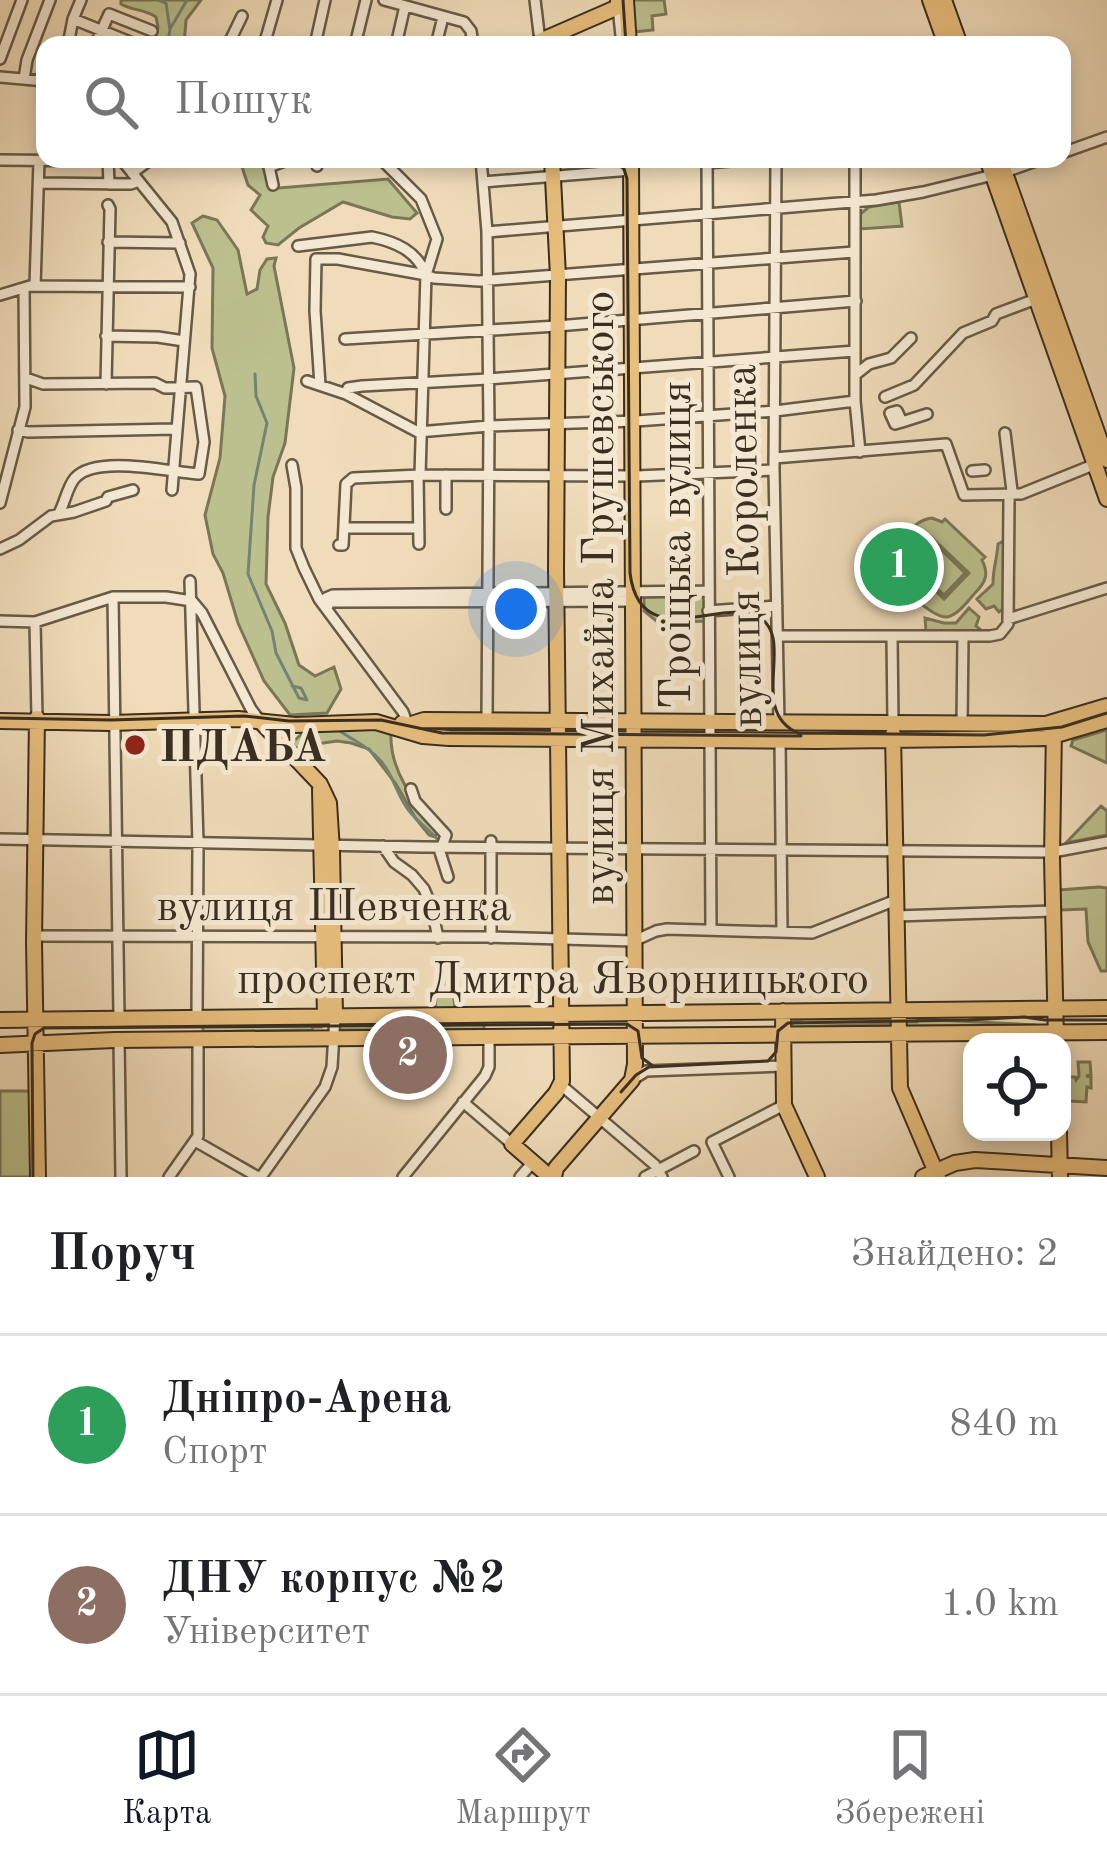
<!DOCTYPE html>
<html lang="uk">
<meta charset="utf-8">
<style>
body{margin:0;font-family:"Old Standard TT",serif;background:#f6f6f6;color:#202124}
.controls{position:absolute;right:36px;bottom:36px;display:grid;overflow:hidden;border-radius:24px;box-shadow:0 6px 18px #0003}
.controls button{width:108px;height:108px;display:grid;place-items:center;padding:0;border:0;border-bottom:3px solid #e0e0e0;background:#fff;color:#202124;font:60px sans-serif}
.you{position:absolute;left:516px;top:609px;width:42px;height:42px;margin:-30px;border:9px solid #fff;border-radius:50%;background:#1a73e8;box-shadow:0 0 0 18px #1a73e833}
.badge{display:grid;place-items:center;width:78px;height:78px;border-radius:50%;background:#111827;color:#fff;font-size:39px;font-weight:700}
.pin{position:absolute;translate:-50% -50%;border:6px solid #fff;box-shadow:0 3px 12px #0006}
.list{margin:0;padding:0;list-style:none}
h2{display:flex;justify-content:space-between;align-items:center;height:156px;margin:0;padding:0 48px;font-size:51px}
h2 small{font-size:39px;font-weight:400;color:#757577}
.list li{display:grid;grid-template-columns:78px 1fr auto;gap:36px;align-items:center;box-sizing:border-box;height:180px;padding:0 48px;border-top:3px solid #e0e0e0}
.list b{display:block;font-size:45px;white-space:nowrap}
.list p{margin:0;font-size:39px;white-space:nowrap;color:#757577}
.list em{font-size:39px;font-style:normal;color:#757577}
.icon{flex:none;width:66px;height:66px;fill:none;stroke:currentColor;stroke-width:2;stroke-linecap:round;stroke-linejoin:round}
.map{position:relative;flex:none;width:1107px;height:1177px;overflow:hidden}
.search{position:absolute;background:#fff;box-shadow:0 6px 18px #0003;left:36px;right:36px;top:36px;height:132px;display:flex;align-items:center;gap:30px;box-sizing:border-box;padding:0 42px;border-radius:24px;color:#757577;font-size:45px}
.sheet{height:516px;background:#fff}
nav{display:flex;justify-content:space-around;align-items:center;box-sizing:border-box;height:168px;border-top:3px solid #e0e0e0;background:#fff;font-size:33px;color:#757577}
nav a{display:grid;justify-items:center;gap:6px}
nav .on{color:#111827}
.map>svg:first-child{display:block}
.green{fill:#bcc08e;stroke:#7a7757;stroke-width:3;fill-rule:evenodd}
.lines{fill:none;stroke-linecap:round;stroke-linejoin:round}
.stream{stroke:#748373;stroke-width:3}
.minor-casing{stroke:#675a46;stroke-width:14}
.major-casing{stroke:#392e20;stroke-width:18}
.minor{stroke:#f5e8d2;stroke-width:9}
.major{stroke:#e8be7d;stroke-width:14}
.tram{stroke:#392e20;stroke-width:3}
.poi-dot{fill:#8f2418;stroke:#f5e8d2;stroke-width:4.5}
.labels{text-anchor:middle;stroke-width:10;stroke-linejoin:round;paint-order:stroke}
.street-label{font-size:45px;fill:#392e20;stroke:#f5e8d2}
.poi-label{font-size:45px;font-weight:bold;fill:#392e20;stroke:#f5e8d2;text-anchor:start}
</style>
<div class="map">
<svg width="1107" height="1177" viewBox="0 0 1107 1177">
<rect width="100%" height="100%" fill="#f0dcba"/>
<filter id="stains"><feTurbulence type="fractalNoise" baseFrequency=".00167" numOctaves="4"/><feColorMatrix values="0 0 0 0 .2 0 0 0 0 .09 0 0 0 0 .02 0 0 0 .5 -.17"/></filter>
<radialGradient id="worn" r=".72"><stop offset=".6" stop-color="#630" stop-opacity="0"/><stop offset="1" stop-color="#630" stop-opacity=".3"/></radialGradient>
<path class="green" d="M121,0h80l-15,20 -2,25h-30l4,-18 -2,-10c-11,-8 -23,-6 -35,-13z
M632,0h32l2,14 -14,2 1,14 -20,2z
M250,159h14l15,29 109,-9 29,34 -7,6 -18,-2 -49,-15 -44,26 -21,17 -12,-2 -3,-6 5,-11 -17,-16 9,-15 -12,-10 -6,-18z
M899,202l3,24 -42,3 -1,-14 10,-8z
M203,216l14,4 21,30 9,44 10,-5 3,-19 7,-11 9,-1 -2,8 20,102 -9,75 -12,34 -5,40 -2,67 19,39 14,42 16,11 19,-9 7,22 -14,24 -37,2 -26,-34 -26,-58 -15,-50 -10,-19 -8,-39 15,-57 5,-62 -13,-48 1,-80 -21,-45z
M932,518l10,4 3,-3 40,38 -3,3c7,14 4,22 -7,33 -7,8 -17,22 -28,24 -15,2 -60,-41 -60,-55 0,-11 8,-17 15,-24 10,-10 16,-18 30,-20zM930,536l39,37 -25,26 -38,-37z
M931,540l34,33 -21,22 -35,-33z
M1004,541v67l-5,4 -5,-6 -8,3 -9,-10 16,-15c0,-16 4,-25 5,-40z
M705,593v28l-46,2 -15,-12v-17z
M969,608l10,9 -3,9 6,5h-56l-1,-13 19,5h12z
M370,725l21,7c-2,39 23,69 47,98l-3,7 -6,-2 -13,-16 -20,-35 -27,-35 -18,-6 -14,-2 -20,3 -9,-4 -10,9 -4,-2 -1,-5 16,-15z
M1107,730v33l-36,-17 2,-6z
M1101,806l6,5v24l-41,8z
M1099,887l8,1v83h-6l-13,-29 -2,-33 -25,1 -2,-20z
M443,967h8l4,41 -20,1 2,-26 5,-1z
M804,1019h89v5l-101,3v-5z
M918,1019l118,6 -132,1v-4h13z
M484,1022v7l-145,1 1,-7z
M321,1023v4h-8l-1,3 -109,2v-8z
M1062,1055h4v22h9l1,3 3,-4 -1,-14h12l1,13 -5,1 5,1v11l-4,-1 -1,15 -17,-1 -1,-4 -4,3z
M0,1091h30l2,86h-32z"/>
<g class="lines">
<path class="stream" d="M158,0l8,3 4,27 -3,15
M170,29l17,-29
M255,374l1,22 11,27 -13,62 -6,89 24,57 4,22 23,45 8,2
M292,686l9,2 5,10
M326,730l14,1c14,10 28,15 40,29 14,15 17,37 30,52 8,10 20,18 28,28"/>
<g class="minor-casing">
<path id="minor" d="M384,0l80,22 7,9 2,14
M535,0l5,41
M618,7l4,38
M73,19l57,23 -1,3
M68,45l5,-26 8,-19
M95,45l14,-31 43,17
M228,45l14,-29
M264,45l13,-45
M315,45l10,-45
M355,45l11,-45
M396,45l9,-39
M436,45l7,-28
M0,59l22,-59
M0,77l45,4
M24,79l3,-19 23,-60
M1062,153l45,-16
M108,159l1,25
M121,159l51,63 18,52 -18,216
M265,159l4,8 21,-8
M316,159l1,7
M381,159l40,40 16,40 -11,36 -6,200
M481,159l6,73 2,194 -2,294
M707,159l4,771
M776,159l-2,311 5,253
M855,159v242l5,51
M0,160l99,1
M707,163l48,-4
M269,167l4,18
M1005,172l37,-13
M132,173l15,-11v-3
M483,182l148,-12
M39,183l92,1 8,-3
M487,232l389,-32 47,-8 70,-17
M108,242l72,1
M298,246l74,-9c24,5 45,14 54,38l8,3 45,3 375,-29
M35,286l4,-125
M0,295l30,-9 160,1
M106,336l52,1 26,4
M345,339l212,-13 299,-25
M855,375l14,-11 22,-6 20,-20
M26,378l17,6 112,-1 10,5 31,-1 8,55 -5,32c-29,-2 -103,-20 -124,4 -8,9 -10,25 -16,35
M307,381l39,13 72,38 71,-6 147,-5 139,-10 80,-10
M106,384l4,-175 -2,-4
M320,385l-5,-74 1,-52h22l88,16
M346,394l2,-6 14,-2 126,-7 367,-28
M885,397l29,-12 49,-52 29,-12 4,-7 40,-15
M902,422l-7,2 -5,-11 7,-2 5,11 25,-8
M18,430l10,2 147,-3
M774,458l172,-14 18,51 57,-1 77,-31
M292,465l4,23v60l8,20 15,31 84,113 5,13
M972,471l13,-1
M418,475l1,69
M446,475v34
M0,503l25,-96 -1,-119
M344,528h74
M339,545h4l3,-61 7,-6 67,-3 217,1 137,-6
M0,549l19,-9 32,-24 23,-4 32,-11 2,-4 25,-7
M190,581l8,261 -1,174
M113,597l6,420
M192,601l10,12 49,96 9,12
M324,604l2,-6 7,-3 375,-4
M327,609l2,-7 304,-1
M708,611l69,-5
M1008,619l99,-31
M0,621l35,1 78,-25h53l26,4
M35,622l2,96
M778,636h212l10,-2 8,-10 1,-125 3,-8 -7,-58
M892,636l1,87
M962,724l1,-88
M780,740l2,192
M411,789l4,12 31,34 -6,17 8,25
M0,839l423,8 630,5 54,-10
M491,841v97
M383,846l11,16 18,13 12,14 8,19 6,30
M896,916l157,-5
M34,936l453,1 147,4 22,-10 11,-2 145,4 84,-33
M119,1040l2,137
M632,1080l14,-9 138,-5
M561,1085l94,80 7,12
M463,1102l49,42
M195,1141l63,36
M169,1177l29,-41v-96
M261,1177l64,-90 7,-20 3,-52
M403,1177l82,-101 4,-9v-30
M520,1177l13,-15
M645,1177l49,-26
M729,1177l-17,-35 72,-37"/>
</g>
<g class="major-casing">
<path id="major" d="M626,0l3,45
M930,0l16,45
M944,0l16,45
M540,45v-4l78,-34v-7
M987,159l120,340
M1000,159l107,301
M37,718l-3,224 4,235
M0,721l111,2 127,-4 57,6 81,-3 47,14 26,2 368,3 229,-3 61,-18
M261,722l59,62 9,19 3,47 3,165
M402,723l6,2 16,-5 622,4 61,-18
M1054,729l-2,128 4,185
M893,734l7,354 38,89
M320,789l5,226
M783,1011l1,94 33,72
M0,1020l1107,-12
M0,1045l115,-5 992,-8
M1059,1132l1,45
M550,1177l-38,-33 44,-51 6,-12 -6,-512 2,-293 -6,-117
M554,1177l2,-9 76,-88 3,-16 -4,-905
M923,1177l32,-14 20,-3 132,8"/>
</g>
<use href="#minor" class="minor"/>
<use href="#major" class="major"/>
<path class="tram" d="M623,0l3,45
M612,159l12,10 3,10 3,394c10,81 90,25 127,43 41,21 -11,94 41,117l186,2 78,-8 45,-14
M642,164l8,-5
M0,718l111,2 133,-4 45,5 92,-1 61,13 359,3
M621,1092l15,-17 13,-8 119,-6 8,-9 2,-21 10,-8 180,-3 56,-3 21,3h62
M33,1177l-1,-134 3,-9 9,-6 583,-4 11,7 4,27 11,8"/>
</g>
<circle class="poi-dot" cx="135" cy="745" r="12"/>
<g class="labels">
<g class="street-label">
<text transform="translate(674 545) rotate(-90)" y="16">Троїцька вулиця</text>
<text transform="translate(742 546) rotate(-91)" y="16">вулиця Короленка</text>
<text transform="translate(597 598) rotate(-90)" y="16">вулиця Михайла Грушевського</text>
<text x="334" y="920">вулиця Шевченка</text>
<text x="553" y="993">проспект Дмитра Яворницького</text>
</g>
<g class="poi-label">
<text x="159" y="761">ПДАБА</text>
</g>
</g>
<rect width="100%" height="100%" filter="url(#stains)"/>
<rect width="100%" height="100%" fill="url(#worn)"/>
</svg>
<div class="controls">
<button><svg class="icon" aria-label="locate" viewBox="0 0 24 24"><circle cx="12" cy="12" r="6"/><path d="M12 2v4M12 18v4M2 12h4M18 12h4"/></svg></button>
</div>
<div class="you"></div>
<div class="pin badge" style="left:899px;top:567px;background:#2e9e5b">1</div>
<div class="pin badge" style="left:408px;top:1055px;background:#8d6e63">2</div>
<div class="search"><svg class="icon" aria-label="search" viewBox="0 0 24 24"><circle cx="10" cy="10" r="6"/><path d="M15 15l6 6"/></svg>Пошук</div>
</div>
<section class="sheet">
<h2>Поруч<small>Знайдено: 2</small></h2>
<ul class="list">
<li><span class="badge" style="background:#2e9e5b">1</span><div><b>Дніпро-Арена</b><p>Спорт</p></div><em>840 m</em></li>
<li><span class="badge" style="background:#8d6e63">2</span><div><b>ДНУ корпус №2</b><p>Університет</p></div><em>1.0 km</em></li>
</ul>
</section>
<nav>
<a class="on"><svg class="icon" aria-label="map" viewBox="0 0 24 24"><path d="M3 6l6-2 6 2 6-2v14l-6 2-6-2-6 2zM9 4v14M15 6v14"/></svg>Карта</a>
<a><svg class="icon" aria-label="directions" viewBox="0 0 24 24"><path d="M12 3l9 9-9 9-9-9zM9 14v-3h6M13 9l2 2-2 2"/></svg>Маршрут</a>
<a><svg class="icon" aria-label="saved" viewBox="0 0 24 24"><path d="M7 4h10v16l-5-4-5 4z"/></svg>Збережені</a>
</nav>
